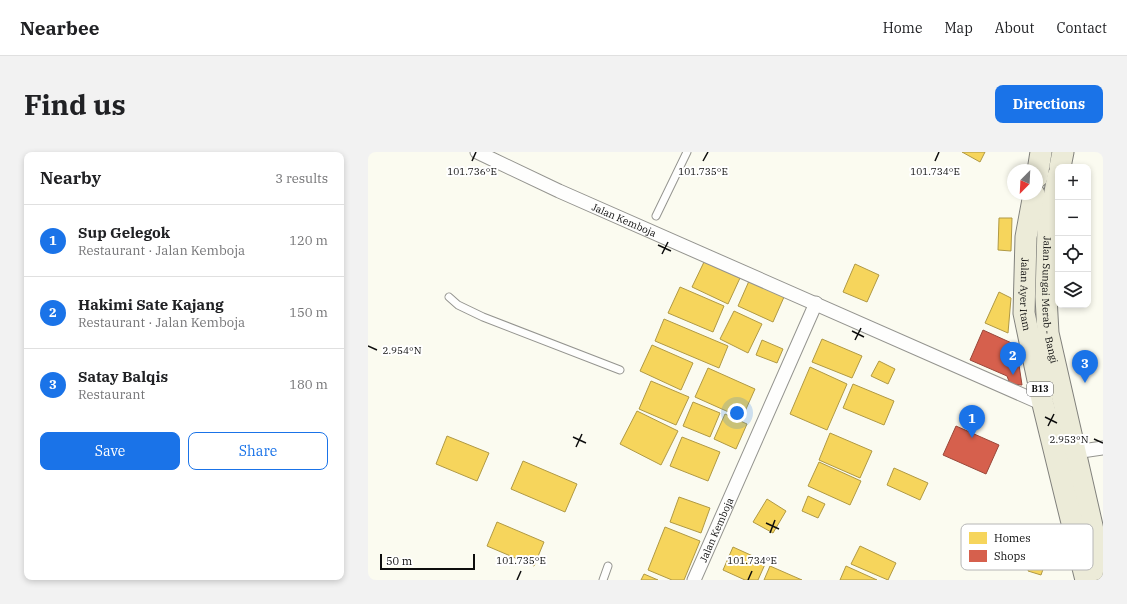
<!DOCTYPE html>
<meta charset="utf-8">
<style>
body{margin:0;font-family:"IBM Plex Serif",serif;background:#f2f2f2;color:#202124}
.controls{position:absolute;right:12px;top:12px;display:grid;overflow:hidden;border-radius:8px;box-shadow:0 2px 6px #0003}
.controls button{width:36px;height:36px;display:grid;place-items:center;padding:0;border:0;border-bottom:1px solid #e0e0e0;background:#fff;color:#202124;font:20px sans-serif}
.compass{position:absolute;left:639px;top:12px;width:36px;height:36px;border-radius:50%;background:#fff;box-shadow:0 2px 6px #0003;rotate:204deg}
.scale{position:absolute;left:12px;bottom:10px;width:95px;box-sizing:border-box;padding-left:4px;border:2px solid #0d0d0d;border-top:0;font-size:11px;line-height:14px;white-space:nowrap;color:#0d0d0d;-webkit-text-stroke:3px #fff;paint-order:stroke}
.you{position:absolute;left:369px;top:261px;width:14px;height:14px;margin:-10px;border:3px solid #fff;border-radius:50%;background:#1a73e8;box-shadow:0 0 0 6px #1a73e833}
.badge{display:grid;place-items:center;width:26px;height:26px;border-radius:50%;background:#1a73e8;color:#fff;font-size:13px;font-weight:700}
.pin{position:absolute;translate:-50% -33px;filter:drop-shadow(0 1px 2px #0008)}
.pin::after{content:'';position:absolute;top:21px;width:14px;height:12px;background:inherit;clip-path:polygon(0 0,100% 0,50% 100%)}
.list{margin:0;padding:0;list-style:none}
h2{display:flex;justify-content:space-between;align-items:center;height:52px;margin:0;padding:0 16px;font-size:17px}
h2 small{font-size:13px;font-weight:400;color:#757577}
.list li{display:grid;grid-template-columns:26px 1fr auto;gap:12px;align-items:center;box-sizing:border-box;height:72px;padding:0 16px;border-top:1px solid #e0e0e0}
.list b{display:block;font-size:15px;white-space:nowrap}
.list p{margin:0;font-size:13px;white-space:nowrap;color:#757577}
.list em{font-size:13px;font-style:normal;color:#757577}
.actions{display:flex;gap:8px;padding:12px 16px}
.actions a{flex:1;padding:9px 0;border:1px solid #1a73e8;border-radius:8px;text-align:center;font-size:14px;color:#1a73e8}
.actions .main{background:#1a73e8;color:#fff}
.icon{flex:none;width:22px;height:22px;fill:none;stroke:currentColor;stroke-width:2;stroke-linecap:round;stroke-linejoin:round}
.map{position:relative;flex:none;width:735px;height:428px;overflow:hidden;border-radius:8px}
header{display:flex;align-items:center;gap:24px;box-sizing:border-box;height:56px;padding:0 20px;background:#fff;border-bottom:1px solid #e0e0e0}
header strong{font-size:19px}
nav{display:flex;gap:22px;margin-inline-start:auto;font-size:14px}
.intro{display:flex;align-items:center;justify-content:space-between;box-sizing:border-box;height:96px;padding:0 24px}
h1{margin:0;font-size:28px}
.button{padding:10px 18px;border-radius:8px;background:#1a73e8;color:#fff;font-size:14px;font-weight:700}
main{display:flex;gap:24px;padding:0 24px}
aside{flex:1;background:#fff;border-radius:8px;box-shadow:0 2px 6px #0003}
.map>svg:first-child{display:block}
.homes{fill:#f6d55c;stroke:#b09944}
.shops{fill:#d6604d;stroke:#9a473a}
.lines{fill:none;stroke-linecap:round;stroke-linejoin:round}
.service-casing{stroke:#94948f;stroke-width:9}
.minor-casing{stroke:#94948f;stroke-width:15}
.primary-casing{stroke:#81817c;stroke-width:23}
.service{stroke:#fefefd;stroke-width:7}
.minor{stroke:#fefefd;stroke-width:13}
.primary{stroke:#ecebd8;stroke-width:21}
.ticks{fill:none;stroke:#0d0d0d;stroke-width:1.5}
.labels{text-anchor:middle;stroke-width:4;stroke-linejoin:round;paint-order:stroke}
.shield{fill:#fff;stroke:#565656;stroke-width:1}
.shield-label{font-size:9px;font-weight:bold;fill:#0d0d0d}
.street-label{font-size:10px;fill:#0d0d0d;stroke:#fff}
.key{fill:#fff;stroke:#b6b6b6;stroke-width:1}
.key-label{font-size:11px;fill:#0d0d0d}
.ticks-label{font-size:10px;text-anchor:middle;fill:#0d0d0d;stroke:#fff;stroke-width:4;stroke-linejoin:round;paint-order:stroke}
</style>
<header>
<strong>Nearbee</strong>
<nav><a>Home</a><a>Map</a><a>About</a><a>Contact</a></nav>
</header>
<div class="intro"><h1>Find us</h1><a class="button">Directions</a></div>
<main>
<aside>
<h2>Nearby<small>3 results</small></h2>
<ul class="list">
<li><span class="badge">1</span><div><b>Sup Gelegok</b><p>Restaurant · Jalan Kemboja</p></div><em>120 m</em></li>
<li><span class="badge">2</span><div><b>Hakimi Sate Kajang</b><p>Restaurant · Jalan Kemboja</p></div><em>150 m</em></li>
<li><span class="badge">3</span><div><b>Satay Balqis</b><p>Restaurant</p></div><em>180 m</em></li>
</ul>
<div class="actions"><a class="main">Save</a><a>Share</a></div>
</aside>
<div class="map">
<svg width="735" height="428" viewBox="0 0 735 428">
<rect width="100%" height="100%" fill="#fbfbf0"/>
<path class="homes" d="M594,0h23l-5,10z
M631,66h13l-1,33 -13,-1z
M336,110l36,16 -12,26 -36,-17z
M487,112l24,11 -12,27 -24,-10z
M381,129l35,16 -11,25 -35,-16z
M312,135l44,19 -11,26 -45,-19z
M631,140l12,6 -3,35 -23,-10z
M366,159l28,13 -14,29 -28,-14z
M296,167l64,27 -9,22 -64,-27z
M454,187l40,17 -10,22 -40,-16z
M394,188l21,9 -6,14 -21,-8z
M284,193l41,18 -12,27 -41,-19z
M511,209l16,8 -7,15 -17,-8z
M442,215l37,17 -20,46 -37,-16z
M340,216l47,21 -13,29 -47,-21z
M283,229l38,16 -13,28 -37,-16z
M485,232l41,17 -10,24 -41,-17z
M325,250l27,11 -10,24 -27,-11z
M269,259l41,20 -17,34 -41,-21z
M357,262l22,10 -11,25 -22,-10z
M462,281l42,18 -12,27 -41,-18z
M79,284l42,17 -12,28 -41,-17z
M314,285l38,15 -12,29 -38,-15z
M155,309l54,23 -12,28 -54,-23z
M451,310l42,19 -11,24 -42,-19z
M526,316l34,15 -8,17 -33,-15z
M440,344l17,8 -7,14 -16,-7z
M311,345l31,11 -9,25 -31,-11z
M399,347l19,12 -13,22 -20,-11z
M129,370l47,20 -10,24 -47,-20z
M297,375l35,14 -16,39h-12l-24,-10z
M669,391l14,4 -10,28 -13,-4z
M492,394l36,17 -8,17 -37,-16z
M365,395l33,15 -8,18h-13l-22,-10z
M402,414l32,14h-38z
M478,414l31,14h-37z
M276,422l14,6h-17z"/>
<path class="shops" d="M615,178l33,15 6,40 -12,-1 -3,-8 -37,-16z
M588,274l43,19 -13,29 -43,-19z"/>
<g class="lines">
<g class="service-casing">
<path id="service" d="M288,64l31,-64
M81,145l9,8 25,12 137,53
M235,428l5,-14"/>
</g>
<g class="minor-casing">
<g id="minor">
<path id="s1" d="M109,0l82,39 484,213"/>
<path d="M707,300l28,-4"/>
<path id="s2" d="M326,428l122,-277"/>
</g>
</g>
<g class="primary-casing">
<g id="primary">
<path d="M692,15l3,-15"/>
<path id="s3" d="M690,24l-10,53 -2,68 2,36 55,241"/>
<path d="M669,25l4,-25"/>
<path id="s4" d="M666,42l-8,43 -2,76 19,91 43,176"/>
</g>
</g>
<use href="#service" class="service"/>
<use href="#minor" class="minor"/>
<use href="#primary" class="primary"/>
</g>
<path class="ticks" d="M104,9l4,-9M335,9l5,-9M567,9l4,-9M290,93l13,6M294,102l6,-12M484,179l12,6M487,188l6,-12M0,194l9,4M677,265l12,6M680,274l6,-12M205,285l13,6M726,287l9,4M208,295l6,-13M398,371l13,6M402,381l5,-13M149,428l4,-9M380,428l4,-9"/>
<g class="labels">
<rect class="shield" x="659" y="230" width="26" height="14" rx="3"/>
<g class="shield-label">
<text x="672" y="240">B13</text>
</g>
<g class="street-label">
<text dy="4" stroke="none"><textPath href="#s1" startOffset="162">Jalan Kemboja</textPath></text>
<text dy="4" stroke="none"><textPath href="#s4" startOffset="101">Jalan Ayer Itam</textPath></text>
<text dy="4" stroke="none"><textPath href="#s3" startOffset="125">Jalan Sungai Merab - Bangi</textPath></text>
<text dy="4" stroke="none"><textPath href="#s2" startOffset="55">Jalan Kemboja</textPath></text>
</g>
</g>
<rect x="593" y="372" width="132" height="46" rx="6" class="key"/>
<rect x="601" y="380" width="18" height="12" fill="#f6d55c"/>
<rect x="601" y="398" width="18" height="12" fill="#d6604d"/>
<g class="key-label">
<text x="626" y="390">Homes</text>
<text x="626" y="408">Shops</text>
</g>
<g class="ticks-label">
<text x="104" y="23">101.736°E</text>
<text x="335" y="23">101.735°E</text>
<text x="567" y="23">101.734°E</text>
<text x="34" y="202">2.954°N</text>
<text x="701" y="291">2.953°N</text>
<text x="153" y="412">101.735°E</text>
<text x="384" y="412">101.734°E</text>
</g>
</svg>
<div class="controls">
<button>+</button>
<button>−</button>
<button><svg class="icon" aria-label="locate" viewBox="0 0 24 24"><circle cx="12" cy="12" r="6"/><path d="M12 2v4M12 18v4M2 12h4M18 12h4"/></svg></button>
<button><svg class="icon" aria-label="layers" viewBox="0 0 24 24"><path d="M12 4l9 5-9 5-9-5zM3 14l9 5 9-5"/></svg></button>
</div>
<svg class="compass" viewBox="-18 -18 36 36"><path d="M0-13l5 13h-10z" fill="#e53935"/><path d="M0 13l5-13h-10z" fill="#757577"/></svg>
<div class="scale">50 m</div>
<div class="you"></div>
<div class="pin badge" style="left:604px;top:286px">1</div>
<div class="pin badge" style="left:645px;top:223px">2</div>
<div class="pin badge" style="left:717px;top:231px">3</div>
</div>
</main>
